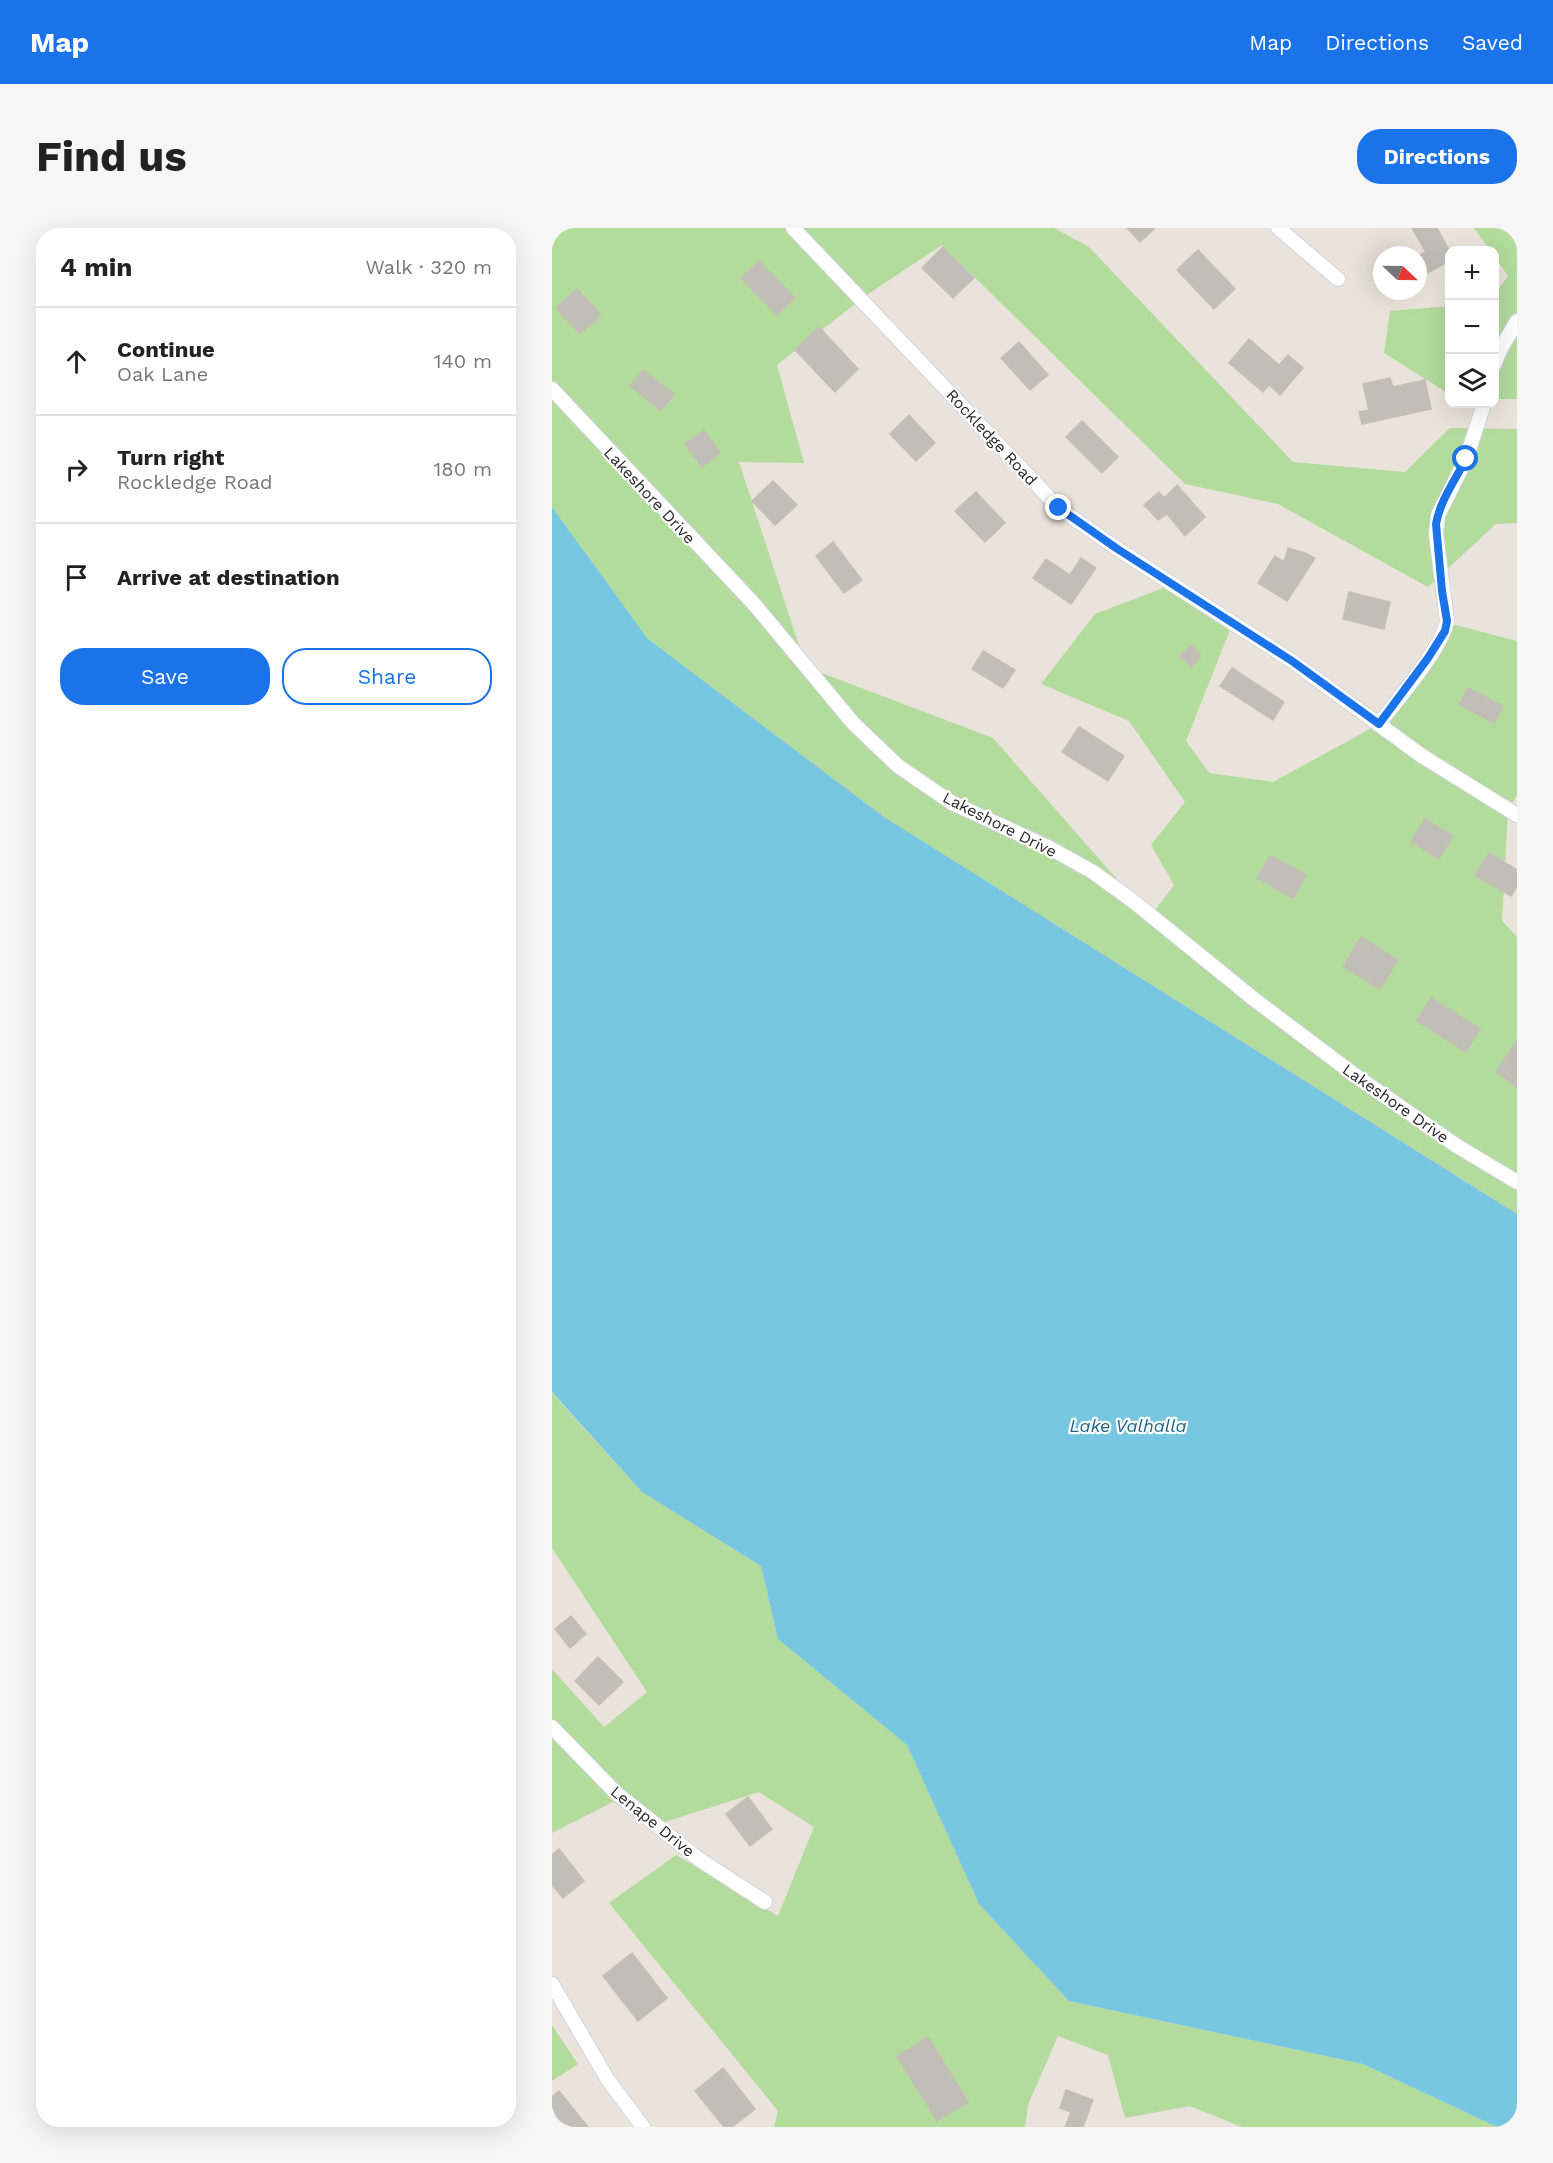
<!DOCTYPE html>
<meta charset="utf-8">
<style>
body{margin:0;font-family:"Work Sans",sans-serif;background:#f6f6f6;color:#222}
.controls{position:absolute;right:18px;top:18px;display:grid;overflow:hidden;border-radius:12px;box-shadow:0 6px 24px #0002}
.controls button{width:54px;height:54px;display:grid;place-items:center;padding:0;border:0;border-bottom:2px solid #e0e0e0;background:#fff;color:#222;font:30px sans-serif}
.compass{position:absolute;left:821px;top:18px;width:54px;height:54px;border-radius:50%;background:#fff;box-shadow:0 6px 24px #0002;rotate:112deg}
.stop{position:absolute;width:18px;height:18px;margin:-14px;border:4px solid #1a73e8;border-radius:50%;background:#fff}
.stop.end{background:#1a73e8;border-color:#fff;box-shadow:0 2px 6px #0008}
.list{margin:0;padding:0;list-style:none}
h2{display:flex;justify-content:space-between;align-items:center;height:78px;margin:0;padding:0 24px;font-size:26px}
h2 small{font-size:20px;font-weight:400;color:#767676}
.list li{display:grid;grid-template-columns:39px 1fr auto;gap:18px;align-items:center;box-sizing:border-box;height:108px;padding:0 24px;border-top:2px solid #e0e0e0}
.list b{display:block;font-size:22px;white-space:nowrap}
.list p{margin:0;font-size:20px;white-space:nowrap;color:#767676}
.list em{font-size:20px;font-style:normal;color:#767676}
.actions{display:flex;gap:12px;padding:18px 24px}
.actions a{flex:1;padding:14px 0;border:2px solid #1a73e8;border-radius:24px;text-align:center;font-size:21px;color:#1a73e8}
.actions .main{background:#1a73e8;color:#fff}
.icon{flex:none;width:33px;height:33px;fill:none;stroke:currentColor;stroke-width:2;stroke-linecap:round;stroke-linejoin:round}
.map{position:relative;flex:none;width:965px;height:1899px;overflow:hidden;border-radius:24px}
header{display:flex;align-items:center;gap:36px;box-sizing:border-box;height:84px;padding:0 30px;background:#1a73e8;color:#fff}
header strong{font-size:28px}
nav{display:flex;gap:33px;margin-inline-start:auto;font-size:21px}
.intro{display:flex;align-items:center;justify-content:space-between;box-sizing:border-box;height:144px;padding:0 36px}
h1{margin:0;font-size:42px}
.button{padding:15px 27px;border-radius:24px;background:#1a73e8;color:#fff;font-size:21px;font-weight:700}
main{display:flex;gap:36px;padding:0 36px}
aside{flex:1;background:#fff;border-radius:24px;box-shadow:0 6px 24px #0002}
.map>svg:first-child{display:block}
.green{fill:#b2db9c}
.water{fill:#77c6e2}
.building{fill:#c1bdb7;stroke:#c4bfb5;stroke-width:1.5}
.lines{fill:none;stroke-linecap:round;stroke-linejoin:round}
.street-casing{stroke:#d0d3e0;stroke-width:16}
.street{stroke:#fff;stroke-width:14}
.route{stroke:#1a73e8;stroke-width:8}
.labels{text-anchor:middle;stroke-width:4.5;stroke-linejoin:round;paint-order:stroke}
.street-label{font-size:16px;fill:#282828;stroke:#fff}
.water-label{font-size:18px;font-style:italic;fill:#1a648a;stroke:#fff}
</style>
<header>
<strong>Map</strong>
<nav><a>Map</a><a>Directions</a><a>Saved</a></nav>
</header>
<div class="intro"><h1>Find us</h1><a class="button">Directions</a></div>
<main>
<aside>
<h2>4 min<small>Walk · 320 m</small></h2>
<ul class="list">
<li><svg class="icon" aria-label="ahead" viewBox="0 0 24 24"><path d="M12 20V5M6 11l6-6 6 6"/></svg><div><b>Continue</b><p>Oak Lane</p></div><em>140 m</em></li>
<li><svg class="icon" aria-label="right" viewBox="0 0 24 24"><path d="M7 20v-9h11M14 6l5 5-5 5"/></svg><div><b>Turn right</b><p>Rockledge Road</p></div><em>180 m</em></li>
<li><svg class="icon" aria-label="arrive" viewBox="0 0 24 24"><path d="M6 21V4h12l-3 4 3 4H6"/></svg><div><b>Arrive at destination</b></div></li>
</ul>
<div class="actions"><a class="main">Save</a><a>Share</a></div>
</aside>
<div class="map">
<svg width="965" height="1899" viewBox="0 0 965 1899">
<rect width="100%" height="100%" fill="#e9e3db"/>
<path class="green" d="M0,0h502l35,19 204,215 112,10 45,-44 67,1v94l-21,1 -68,63 -150,-83 -93,-20 -243,-239 -77,51 -88,69 27,98 -65,-1 67,205 187,71 157,179 24,-32 -23,-40 34,-43 -56,-81 -88,-37 54,-70 76,-29 61,40 -46,116 23,32 64,9 108,-59 67,-100 69,18v154l-9,15 -6,111 15,16v277l-633,-397 -236,-178 -96,-132z
M922,0h43v171h-22v-105l13,-18 -13,-19 -1,-7h-4z
M897,78v88l-65,-41 6,-42z
M0,1165l90,99 119,74 17,73 129,106 72,159 90,97 294,63 134,63h-255l-52,-21 -65,12 -17,-63 -50,-19 -30,69 -3,22h-251l4,-16 -169,-208 67,-48 102,61 36,-89 -55,-35 -107,34 -39,-24 -61,31v-164l52,58 43,-35 -95,-144z
M0,1797l26,39 -26,17z"/>
<path class="water" d="M0,279l96,132 236,178 633,397v913h-20l-134,-63 -294,-63 -90,-97 -72,-159 -129,-106 -17,-73 -119,-74 -90,-100z"/>
<path class="building" d="M575,0h28l-15,14z
M860,0h25l12,22v11l-23,13 -8,-15v-3l8,-4z
M391,19l31,31 -21,20 -31,-30z
M646,22l37,39 -21,20 -37,-39z
M207,33l36,37 -18,17 -36,-37z
M25,61l24,26 -21,19 -24,-26z
M267,99l39,42 -23,23 -40,-42z
M697,111l30,26 9,-10 15,13 -23,27 -11,-10 -6,7 -34,-29z
M467,114l29,33 -18,15 -29,-32z
M91,142l31,24 -13,17 -31,-25z
M838,150l3,9 32,-7 6,29 -69,15 -3,-12 10,-2 -6,-26z
M357,187l26,28 -19,18 -26,-27z
M530,193l36,36 -16,16 -36,-36z
M152,202l16,23 -18,14 -17,-23z
M221,253l24,24 -22,20 -23,-24z
M625,257l28,32 -20,19 -18,-22 -9,6 -14,-15 15,-13 5,6z
M424,264l29,31 -20,19 -30,-31z
M281,314l29,38 -18,13 -28,-37z
M736,320l17,5 10,5 -28,43 -29,-18 17,-27 9,6z
M529,330l15,10 -25,36 -38,-26 13,-19 24,16z
M797,364l41,10 -6,27 -41,-10z
M639,417l10,11 -10,11 -11,-11z
M431,423l32,19 -12,18 -31,-19z
M680,440l52,34 -11,18 -53,-34z
M916,460l35,18 -9,17 -35,-18z
M527,499l45,29 -16,25 -46,-29z
M873,591l28,17 -14,23 -28,-17z
M937,625l28,17v16l-6,10 -36,-21z
M718,628l36,19 -13,23 -36,-20z
M809,709l37,23 -18,29 -37,-22z
M879,770l49,31 -14,23 -49,-31z
M965,812v47l-21,-15z
M19,1388l15,18 -16,14 -15,-19z
M46,1429l25,25 -24,23 -24,-24z
M196,1569l24,32 -22,17 -24,-32z
M7,1621l25,32 -21,17 -11,-13v-30z
M80,1725l35,45 -29,23 -35,-45z
M376,1809l40,65 -31,19 -40,-65z
M171,1840l32,41 -23,18h-8l-29,-36z
M514,1862l27,10 -10,27h-18l6,-15 -11,-4z
M7,1863l29,36h-24l-12,-15v-15z"/>
<g class="lines">
<g class="street-casing">
<path id="street" d="M241,0l266,280 57,40 176,113 130,95 95,59
M726,0l60,51
M942,137l6,-15 17,-29
M0,161l202,215 99,119 45,43 54,37 96,44 45,25 40,29 122,99 101,76 101,70 60,36
M827,496c19,-26 62,-74 68,-103l-11,-87 2,-19 28,-56 18,-55
M0,1499l64,66 84,67 65,42
M0,1756l56,96 35,47"/>
</g>
<use href="#street" class="street"/>
</g>
<g class="lines">
<path class="route" d="M507,280l57,40 176,113 87,63 49,-66 17,-27 2,-10 -5,-30 -6,-67c4,-23 19,-44 30,-65"/>
</g>
<g class="labels">
<g class="street-label">
<text transform="translate(440 209) rotate(47)" y="6">Rockledge Road</text>
<text transform="translate(98 267) rotate(47)" y="6">Lakeshore Drive</text>
<text transform="translate(448 596) rotate(27)" y="6">Lakeshore Drive</text>
<text transform="translate(844 875) rotate(35)" y="6">Lakeshore Drive</text>
<text transform="translate(101 1593) rotate(39)" y="6">Lenape Drive</text>
</g>
<g class="water-label">
<text x="576" y="1204">Lake Valhalla</text>
</g>
</g>
</svg>
<div class="controls">
<button>+</button>
<button>−</button>
<button><svg class="icon" aria-label="layers" viewBox="0 0 24 24"><path d="M12 4l9 5-9 5-9-5zM3 14l9 5 9-5"/></svg></button>
</div>
<svg class="compass" viewBox="-18 -18 36 36"><path d="M0-13l5 13h-10z" fill="#e53935"/><path d="M0 13l5-13h-10z" fill="#767676"/></svg>
<div class="stop" style="left:914px;top:231px"></div>
<div class="stop end" style="left:507px;top:280px"></div>
</div>
</main>
